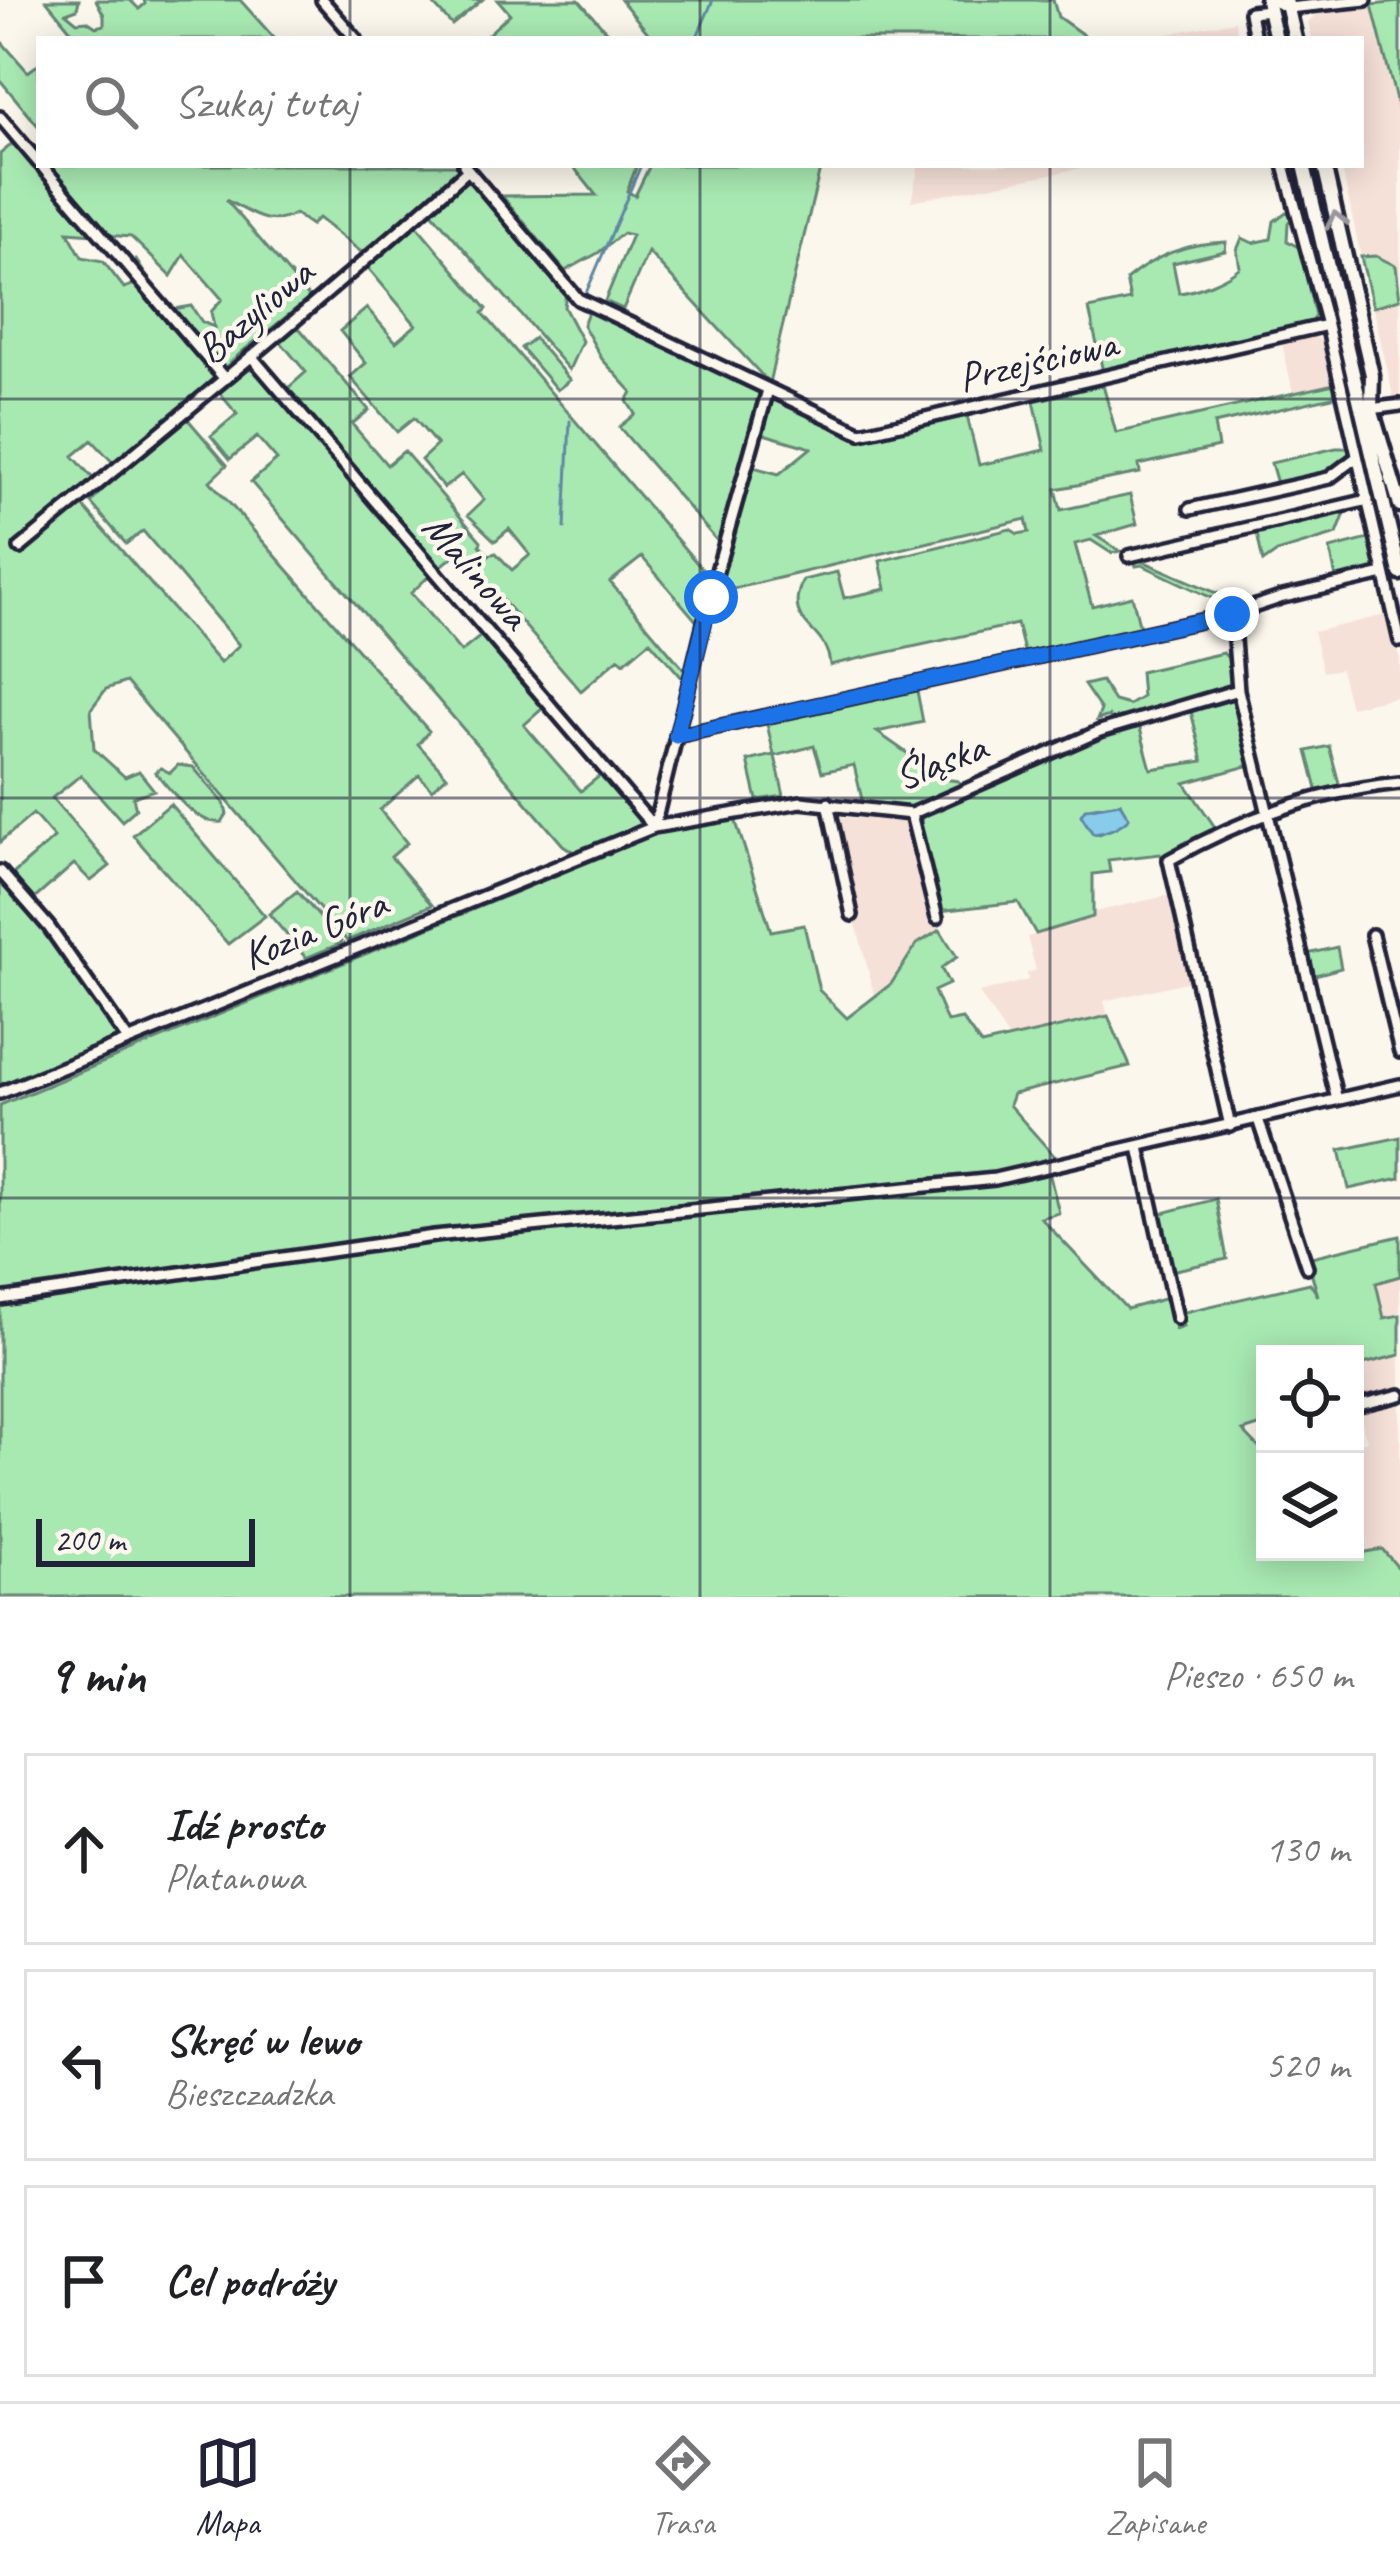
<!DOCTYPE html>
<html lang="pl">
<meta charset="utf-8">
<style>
body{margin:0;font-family:Caveat,sans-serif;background:#f2f2f2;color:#202124}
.controls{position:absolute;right:36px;bottom:36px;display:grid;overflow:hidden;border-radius:0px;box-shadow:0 6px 30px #0003}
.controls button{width:108px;height:108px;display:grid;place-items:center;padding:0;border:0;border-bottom:3px solid #e0e0e0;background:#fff;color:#202124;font:60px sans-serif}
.scale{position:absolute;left:36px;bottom:30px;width:219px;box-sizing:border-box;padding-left:12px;border:6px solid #22223b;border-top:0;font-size:33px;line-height:42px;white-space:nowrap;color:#22223b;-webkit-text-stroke:9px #fbf7ec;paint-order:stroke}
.stop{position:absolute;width:36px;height:36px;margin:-27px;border:9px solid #1a73e8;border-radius:50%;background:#fff}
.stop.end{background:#1a73e8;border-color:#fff;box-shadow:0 3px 12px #0008}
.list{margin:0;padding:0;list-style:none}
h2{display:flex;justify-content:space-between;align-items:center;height:156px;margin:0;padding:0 48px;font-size:51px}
h2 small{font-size:39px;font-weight:400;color:#757577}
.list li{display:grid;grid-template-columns:78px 1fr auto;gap:36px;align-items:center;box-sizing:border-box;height:192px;margin:0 24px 24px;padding:0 24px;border:3px solid #e0e0e0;border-radius:0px}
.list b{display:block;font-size:45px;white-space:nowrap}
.list p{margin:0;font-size:39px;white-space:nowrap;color:#757577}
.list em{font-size:39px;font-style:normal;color:#757577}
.icon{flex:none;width:66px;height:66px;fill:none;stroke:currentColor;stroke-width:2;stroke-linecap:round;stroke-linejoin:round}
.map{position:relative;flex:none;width:1400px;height:1597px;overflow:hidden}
.search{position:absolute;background:#fff;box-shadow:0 6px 30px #0003;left:36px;right:36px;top:36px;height:132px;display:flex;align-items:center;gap:30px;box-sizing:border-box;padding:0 42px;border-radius:0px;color:#757577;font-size:45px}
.sheet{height:804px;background:#fff}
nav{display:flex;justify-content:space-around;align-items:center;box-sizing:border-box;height:168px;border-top:3px solid #e0e0e0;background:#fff;font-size:33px;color:#757577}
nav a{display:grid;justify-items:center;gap:6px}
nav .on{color:#22223b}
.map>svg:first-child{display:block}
.built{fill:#f6e1d8}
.green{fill:#a8e9b2;stroke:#658676;stroke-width:3;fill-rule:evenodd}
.water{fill:#89cbea;stroke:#6087a4;stroke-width:3}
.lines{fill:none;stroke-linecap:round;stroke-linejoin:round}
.stream{stroke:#6087a4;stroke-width:3}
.minor-casing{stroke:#22223b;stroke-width:18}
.major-casing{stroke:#22223b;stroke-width:21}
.minor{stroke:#fbf7ec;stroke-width:9}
.major{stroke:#fbf7ec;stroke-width:12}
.oneway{stroke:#99979c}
.route{stroke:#1a73e8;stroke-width:15}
.grid{fill:none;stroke:#22223b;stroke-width:3;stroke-opacity:0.55}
.labels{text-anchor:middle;stroke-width:9;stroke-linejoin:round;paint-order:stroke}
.street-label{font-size:42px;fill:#22223b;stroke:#fbf7ec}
</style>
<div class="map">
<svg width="1400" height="1597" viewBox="0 0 1400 1597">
<rect width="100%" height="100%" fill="#fbf7ec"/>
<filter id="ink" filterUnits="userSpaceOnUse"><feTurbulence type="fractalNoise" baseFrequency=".00833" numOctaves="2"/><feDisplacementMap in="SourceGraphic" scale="24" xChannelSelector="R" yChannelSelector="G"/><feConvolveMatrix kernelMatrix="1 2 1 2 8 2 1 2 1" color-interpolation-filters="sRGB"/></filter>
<g filter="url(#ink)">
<path class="built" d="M1361,6l13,3 26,107v168l-4,-18 -11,-7 -24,-2 -20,-92h20v-126h-49l-4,-17 12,-11z
M1235,21l3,18h-97z
M919,165h178l-186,36z
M1400,299v100l-6,1 -21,-93z
M1313,336l12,6 9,42 -41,9 -11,-50z
M1385,615l15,44v37l-50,11 -10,-38 -17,3 -10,-40z
M862,813l41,4 6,8 23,89 8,16 -23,14 -26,40 -16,14 -25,-98 -14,-83 26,2z
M1171,895l20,86 -87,20 4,15 -99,23 -30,-46 49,-13 -1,-7 9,-3 -9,-33 44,-11 22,-9 1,-5z
M1400,1276v39l-16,4 -8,-37z
M1400,1355v34l-45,8v-31z
M1400,1400v170l-1,1 -44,-24v-102l12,-4 -7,-25 4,-7z"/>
<path class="green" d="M46,0h33l-2,9 -11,4 11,9 10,-1 9,6 8,-2v-10l-8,-15h34l9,9 6,-5 -1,-4h96l35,39h-206l5,-5z
M436,0h46l-30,25 -20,-22z
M498,0h81l34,39h-130l27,-25z
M621,0h432l5,17 31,22h-436z
M1400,2v114l-28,-111z
M0,40l28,32 11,-8v63l-39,-47z
M12,135l33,33 4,-3h409l6,6 -99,84 -47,-37 -7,7 -16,-11c-26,15 -45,-2 -69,-14l84,98 -67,53 -126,116 -25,-27 -19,16 25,28 -84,66 4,3 63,-49 139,159 19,-18 -96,-114 -17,13 -35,-41 14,-17 80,-70 42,49 -17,16 219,250 -11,13 29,32 -15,13 -13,-14 -39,35 27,33 -16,14 41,48 -85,36 -221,-259 -20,7 -15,20 3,40 31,28 14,-6 15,19 -21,7 3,12 -14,12 -41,-46 -29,23 58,68 -19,15 -17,-17 -41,36 -21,-25 42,-37 -21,-24 -33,28v-688l11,-9zM68,232l63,5 40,39 13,-21 38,44 -11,13 3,15 -12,-5 -11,-16 -23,4 -32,-50 -9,2 8,22 -11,4 -21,-27 -21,-4z
M572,165h65l-10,26 8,5 15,-31h171l-52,218 -121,-131 -25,57 -18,-8 27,-66 -9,-2 -25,20 -33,18 -63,-75 94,-1z
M467,176l99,116 -2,15 18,34 -13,29 -139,-160z
M1286,212l7,4 -5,7 -1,18 13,7 15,68 -5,7 -207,49 -14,-63 41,-9 -4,-20c31,-26 62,-37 100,-38l-1,9 -52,12 6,30c18,-2 48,-14 61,-26l-3,-17 5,-12 11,5 18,-4 3,-18z
M413,221l74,88 -4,4 225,263 -10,47 -56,-66 -32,25 76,90 -2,8 -34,-39 -26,22 -5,-5 -38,33 -121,-140 -21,17 -153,-178 20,-18 -27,-32 13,-12 8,1 69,81 -17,14 35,41 17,-14 77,90 -1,4 9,10 7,-2 16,17 18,-15 -21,-26 -14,12 -27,-26 16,-15 -22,-26 -18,14 -23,-28 16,-15 -23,-27 -17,14 -47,-55 16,-14 -26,-32 27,-23 29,34 20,-17 -52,-62z
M1376,256l20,10 4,33 -27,8 -12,-50z
M589,309l171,82 -42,151 -99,-115 16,-13 -8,-13 5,-9 -30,-33 -19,-34z
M534,338l36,42 -13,10 -36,-42z
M241,368l12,1 177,206 -19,18 50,59 21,-17 62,72 -20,18 57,66 21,-17 40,47 -4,6 -63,26 -12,-8 -312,-363 26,-22 -20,-23 -27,22 -19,-23 26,-22 -20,-24z
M1334,384l3,12 -123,28 4,23 -79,18 1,8 -84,16 5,21 69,-15 7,29 -41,12 24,15 -9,2 -20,-13 -16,4 17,62 40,-10 8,32 -115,27 -8,-31 -187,41c-3,-41 -49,-38 -27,-85l34,-8 7,26 42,-9 -6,-28 130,-32 8,5 11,-2 -3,-13 -310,74 34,-127 29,8 32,-26 -51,-15 11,-37 92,43 104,-23 12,49 66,-15 -11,-49 69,-16 13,48z
M1336,448h12l5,7 -25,21 -50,11 -7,-24z
M1347,508l-10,26 -60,18 -14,10 -7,-33z
M1372,538l6,28 -3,3 -39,9 -6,-29z
M1133,557l100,43 -2,7 -89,-42 -6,1z
M1223,653l5,5 3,28 -119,37 -3,-7 -12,4 4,-10 -17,-25 17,-4 13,20 15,4 13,-8 -2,-25z
M917,691l6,31 -46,10 67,47 14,2 6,6 -57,24 -44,-7 -9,-39 -32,7 -8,-26 -39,10 9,40 -27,4 -9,-39 26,-6 -7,-31z
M1234,695l17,70 -66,18 34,50 -57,24 -2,-3 -52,6 2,12 -17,2v43l-57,17 -18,-32 -80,9 -18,-87 4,-12 214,-91 13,48 52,-8 -13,-54zM1120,803l-3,24 -18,7 -11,-26z
M1329,746l11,41 -22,6 -11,-42z
M178,765l15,2 31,36 3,11 -5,8c-27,3 -50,-31 -67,-50l6,-4 9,5z
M170,804l95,112 -37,28 -95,-109z
M735,819l36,112 33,-6 15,65 28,28 44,-34 26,-40 23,-14 17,27 -16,11 8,16 -15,7 13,31 15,-3 19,26 127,-29 22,50 -117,28 -4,11 49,55 -60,14 8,8 43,-10 10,41 -18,5 86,91 40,-11 8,31 8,-3 -3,-13 130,-30 8,13 -10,-35 3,-4 89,-21v40l-24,7 8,35 16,-3v40l-45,11v-12h-90v34l-5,2 5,34 -22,7 22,23v98h90v-5l6,6 21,-4 18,21v27h-1400v-492l661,-273z
M0,878l47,55 70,99 -1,6 -116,47z
M297,891l45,52 -36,15 -37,-44z
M1337,947l4,21 -29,8 -5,-22z
M1400,1137v41l-51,11 -9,-39z
M1216,1199l11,60 -56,12 -12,-57z"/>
<path class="water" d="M1120,803l9,15c-9,9 -23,15 -36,16l-12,-19 4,-6z"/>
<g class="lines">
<path class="stream" d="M696,39l17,-39
M586,293l55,-128
M565,528l5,-107"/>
<g class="minor-casing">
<path id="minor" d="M322,0l34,39
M1271,0l17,8 78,-8
M1255,39l-5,-27 19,-2
M0,117l39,46
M41,165l184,214
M464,165l114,134 283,134 466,-108
M1284,165l43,160 73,316
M251,356l403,471
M1371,409l29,-4
M1190,509l139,-31 28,-21
M20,548c150,-124 303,-248 448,-378
M1129,556l239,-56
M1232,614l6,76 99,410
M676,736l556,-122 51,-17 101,-23
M828,803l24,112
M911,814l26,104
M654,827l61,-249 53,-188
M0,871l49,56 79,113
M1372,935l28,117
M0,1093l654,-266 147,-25 110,12 189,-83 138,-41
M1258,1119l49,148
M1230,1126l-61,-266c72,-41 149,-69 231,-77
M1139,1147l38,171
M0,1299l434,-63 561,-57 405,-94
M1355,1406l45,-11"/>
</g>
<g class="major-casing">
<path id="major" d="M1267,0l9,39
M1286,0l9,39
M1304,165l96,408
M1324,165l48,210 -1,34 29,96"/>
</g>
<use href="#minor" class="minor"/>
<use href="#major" class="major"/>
</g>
<defs><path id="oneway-chevron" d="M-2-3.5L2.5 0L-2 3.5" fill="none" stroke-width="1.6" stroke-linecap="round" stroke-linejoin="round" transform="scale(3)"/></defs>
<use class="oneway" href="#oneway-chevron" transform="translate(1336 220) rotate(-103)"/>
</g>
<g class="lines" filter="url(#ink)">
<path class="route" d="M711,597l-35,139 556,-122"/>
</g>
<path class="grid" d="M350,0v39M700,0v39M1050,0v39M350,165v1432M700,165v1432M1050,165v1432M0,399h1400M0,798h1400M0,1198h1400"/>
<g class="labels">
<g class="street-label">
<text transform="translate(254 310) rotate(-40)" y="15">Bazyliowa</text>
<text transform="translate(1037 359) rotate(-13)" y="15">Przejściowa</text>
<text transform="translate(477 570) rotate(49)" y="15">Malinowa</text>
<text transform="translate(940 760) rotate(-20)" y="15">Śląska</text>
<text transform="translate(314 928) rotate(-22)" y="15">Kozia Góra</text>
</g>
</g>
</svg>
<div class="controls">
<button><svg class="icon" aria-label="locate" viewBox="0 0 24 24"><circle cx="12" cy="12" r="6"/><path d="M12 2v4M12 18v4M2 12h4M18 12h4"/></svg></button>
<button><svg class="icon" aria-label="layers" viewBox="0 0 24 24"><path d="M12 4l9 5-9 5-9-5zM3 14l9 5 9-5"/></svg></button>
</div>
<div class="scale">200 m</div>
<div class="stop" style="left:711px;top:597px"></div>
<div class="stop end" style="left:1232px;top:614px"></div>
<div class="search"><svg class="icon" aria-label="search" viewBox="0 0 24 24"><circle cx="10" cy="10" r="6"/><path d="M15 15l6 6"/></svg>Szukaj tutaj</div>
</div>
<section class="sheet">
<h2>9 min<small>Pieszo · 650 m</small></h2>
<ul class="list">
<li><svg class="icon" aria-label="ahead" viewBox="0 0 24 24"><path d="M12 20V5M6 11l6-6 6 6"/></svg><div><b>Idź prosto</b><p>Platanowa</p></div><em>130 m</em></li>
<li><svg class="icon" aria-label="left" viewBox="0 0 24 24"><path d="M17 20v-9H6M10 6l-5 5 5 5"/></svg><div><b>Skręć w lewo</b><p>Bieszczadzka</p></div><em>520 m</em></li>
<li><svg class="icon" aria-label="arrive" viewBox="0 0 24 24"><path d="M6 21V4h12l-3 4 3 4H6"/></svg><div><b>Cel podróży</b></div></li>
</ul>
</section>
<nav>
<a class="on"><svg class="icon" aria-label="map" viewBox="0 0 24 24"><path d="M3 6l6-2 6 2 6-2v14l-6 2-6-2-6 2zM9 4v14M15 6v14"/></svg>Mapa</a>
<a><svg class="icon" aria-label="directions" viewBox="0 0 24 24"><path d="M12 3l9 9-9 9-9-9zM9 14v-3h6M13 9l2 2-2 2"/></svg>Trasa</a>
<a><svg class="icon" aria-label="saved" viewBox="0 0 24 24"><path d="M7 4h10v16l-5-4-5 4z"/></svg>Zapisane</a>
</nav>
